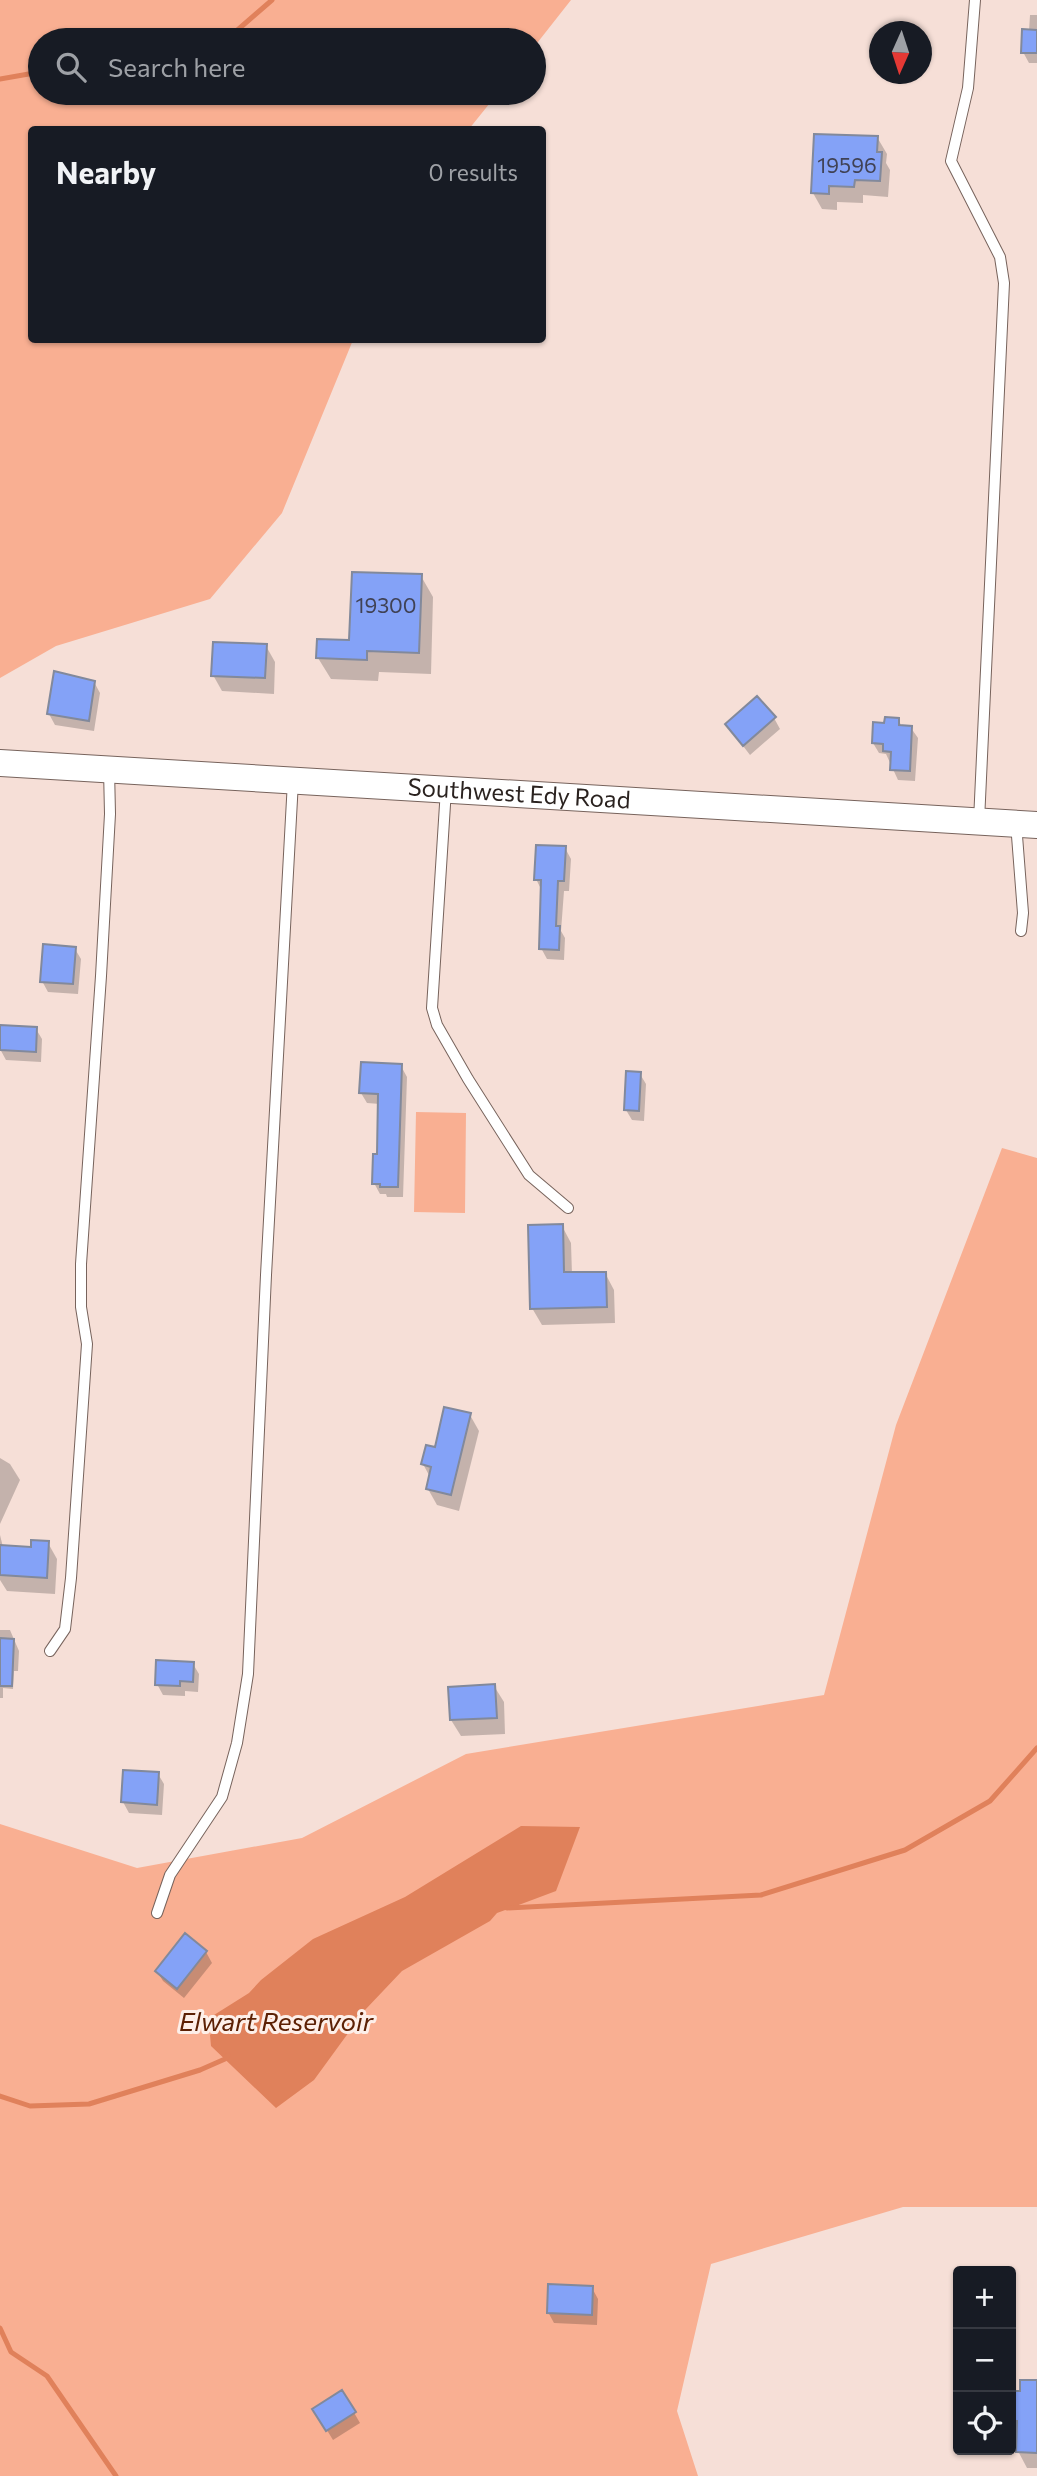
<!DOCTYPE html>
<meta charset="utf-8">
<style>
body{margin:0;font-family:Commissioner,sans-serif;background:#242831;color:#f1f3f6}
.controls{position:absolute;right:21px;bottom:21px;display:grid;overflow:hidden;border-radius:7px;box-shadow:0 2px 5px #0004}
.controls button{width:63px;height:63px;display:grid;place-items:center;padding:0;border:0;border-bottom:2px solid #363941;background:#171b24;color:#f1f3f6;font:35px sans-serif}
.compass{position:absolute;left:869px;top:21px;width:63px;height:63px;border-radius:50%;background:#171b24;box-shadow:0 2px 5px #0004;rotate:183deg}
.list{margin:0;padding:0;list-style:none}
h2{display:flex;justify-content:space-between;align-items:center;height:91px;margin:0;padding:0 28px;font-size:30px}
h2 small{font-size:23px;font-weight:400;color:#9ea1a6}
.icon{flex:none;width:38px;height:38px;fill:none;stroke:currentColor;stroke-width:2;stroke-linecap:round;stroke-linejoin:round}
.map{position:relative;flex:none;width:1037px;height:2476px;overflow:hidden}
.search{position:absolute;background:#171b24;box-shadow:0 2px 5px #0004;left:28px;top:28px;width:518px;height:77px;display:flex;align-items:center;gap:18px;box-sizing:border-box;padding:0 24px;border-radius:38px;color:#9ea1a6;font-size:26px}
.panel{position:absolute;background:#171b24;box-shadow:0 2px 5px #0004;left:28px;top:126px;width:518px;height:217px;border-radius:7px}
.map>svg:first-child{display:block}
.green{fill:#f9af92}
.water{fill:#e0815b}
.shadow{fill:#0003}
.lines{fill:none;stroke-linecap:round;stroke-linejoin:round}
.stream{stroke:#e0815b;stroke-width:5}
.building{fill:#84a2f7;stroke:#82899b;stroke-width:2}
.service-casing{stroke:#77635c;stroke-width:12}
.tertiary-casing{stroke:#77635c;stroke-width:28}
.service{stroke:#fff;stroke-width:10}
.tertiary{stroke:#fff;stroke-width:26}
.labels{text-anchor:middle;stroke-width:6;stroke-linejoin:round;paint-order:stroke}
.number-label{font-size:21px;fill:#404255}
.street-label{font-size:24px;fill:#2a221f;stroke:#fdefe9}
.water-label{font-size:26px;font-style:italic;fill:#5c2004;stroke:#fdefe9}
</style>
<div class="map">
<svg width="1037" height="2476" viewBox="0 0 1037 2476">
<rect width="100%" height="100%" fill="#f6dfd7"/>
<path class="green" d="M0,0h571l-37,47v-7h-494v53h458l-29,36 -437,1v210h321l-71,173 -72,86 -154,47 -56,32z
M416,1112l50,1 -1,100 -51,-1z
M1002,1148l35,10v1049h-134l-192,57 -34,147 21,65h-698v-652l137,44 165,-30 164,-84 358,-59 72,-270z"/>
<path class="water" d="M521,1826l59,1 -24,64 -59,22 -7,8 -88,50 -37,39 -51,70 -38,28 -65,-62 -1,-11 11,-12 -7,-8 35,-22 12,-13 52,-41 92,-42z"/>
<path class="shadow" d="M1030,15h7v48h-8l-6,-11 6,-21z
M877,137l10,17 -1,9 4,7 -2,27 -25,-2v8l-26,-1v8l-15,-1 -9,-16z
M421,576l12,21 -2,77 -52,-2 -1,9 -47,-2 -13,-21 33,-16z
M266,646l9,16 -1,32 -52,-3 -9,-16z
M94,682l6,11 -6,38 -39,-6 -6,-11z
M774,718l6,11 -30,26 -23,-30z
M898,719l4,8 9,1 7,10 -3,43 -17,-1 -12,-26 -7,-1 -6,-10 13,-18z
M565,848l6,11 -2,32h-5l-3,40 4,7 -1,22 -17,-1 -6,-11 1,-57 -6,-12z
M75,949l6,10 -3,35 -30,-2 -6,-11z
M36,1029l6,10 -1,23 -35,-2 -6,-11z
M401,1066l6,11 -4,120h-16l-1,-3h-6l-6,-11 5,-27 1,-52 -13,-1 -6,-10z
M640,1074l6,10 -2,37 -12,-1 -6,-10z
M562,1226l9,17 1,31 33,-1 9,17 1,33 -73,2 -10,-17z
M470,1415l9,16 -20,80 -22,-6 -9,-16 2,-12 -7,-13z
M0,1458l10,6 10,16 -20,44z
M0,1535l3,12 30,1 15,-5 9,16 -2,35 -48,-3 -7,-11z
M0,1630h10l9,21 -1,20h-4l-1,18 -10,-1v10h-3z
M193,1664l6,10 -1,18 -13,-1v5l-22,-1 -6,-11z
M494,1686l10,16 1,32 -44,2 -10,-16z
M158,1774l6,10 -2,31 -33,-2 -6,-11z
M206,1952l6,11 -28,35 -21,-17 -6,-10z
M592,2288l6,11 -1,26 -43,-2 -6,-11z
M1037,2382v86h-10l-9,-17 1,-17 -8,-13v-20z
M342,2392l18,31 -27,17 -19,-31z"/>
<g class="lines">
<path class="stream" d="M226,40l46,-40
M0,79l40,-7
M507,1908l254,-13 144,-45 85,-49 47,-53
M0,2096l30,10 59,-2 111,-34 25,-11 3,-4
M0,2328l11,24 36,24 69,100"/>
</g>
<path class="building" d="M1022,29l15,1v23h-16z
M814,134l64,2 -1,16h5l-2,29 -25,-1 -1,7 -25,-1v8l-18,-1z
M352,572l70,2 -3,79 -52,-2v9l-51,-2 1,-19 32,1z
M213,642l54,2 -2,34 -54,-2z
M54,671l41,10 -6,40 -42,-7z
M757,696l19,21 -33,29 -18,-22z
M885,717l14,1v7l13,1 -2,45 -20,-1 1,-18 -8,-1v-7l-11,-1 1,-21 11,1z
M536,845l30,1 -2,35h-6l-2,45h4l-1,24 -20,-1 2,-69h-7z
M43,944l33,3 -3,37 -33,-2z
M0,1025l37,2 -1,25 -36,-2z
M361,1062l41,2 -4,123h-18v-3h-8l1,-30h4l1,-60 -19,-1z
M626,1071l15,1 -2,39 -15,-1z
M563,1224l1,48h42l1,35 -77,2 -2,-84z
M444,1407l27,6 -20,82 -25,-6 5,-22 -10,-3 5,-19 9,2z
M31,1540l18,1 -2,37 -47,-3v-30l31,2z
M0,1638l14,1 -2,47h-12z
M156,1660l38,2 -1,20 -13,-1v5l-25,-1z
M495,1684l2,34 -47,2 -2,-33z
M123,1770l36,2 -2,33 -36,-3z
M185,1933l22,18 -30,38 -22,-18z
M548,2284l45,2 -1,29 -45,-2z
M1020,2380h17v73l-21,-1 1,-31h-6v-30h9z
M342,2390l14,22 -30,19 -14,-22z"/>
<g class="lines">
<g class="service-casing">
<path id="service" d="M975,0l-7,88 -17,73 49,96 4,26 -25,538
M446,789l-14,219 5,17 31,54 61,96 39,33
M1016,823l7,90 -2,18
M50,1651l15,-22 6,-51 16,-234 -6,-37v-43l20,-288 9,-162 -1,-45
M157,1913l13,-38 52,-78 15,-54 11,-69 18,-399 27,-494"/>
</g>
<g class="tertiary-casing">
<g id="tertiary">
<path id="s1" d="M0,763l1037,62"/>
</g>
</g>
<use href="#service" class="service"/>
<use href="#tertiary" class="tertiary"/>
</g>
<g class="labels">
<g class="number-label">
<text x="847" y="173">19596</text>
<text x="386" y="613">19300</text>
</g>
<g class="street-label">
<text dy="8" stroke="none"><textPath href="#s1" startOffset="520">Southwest Edy Road</textPath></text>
</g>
<g class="water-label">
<text x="276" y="2031">Elwart Reservoir</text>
</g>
</g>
</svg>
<div class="controls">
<button>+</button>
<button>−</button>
<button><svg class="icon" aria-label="locate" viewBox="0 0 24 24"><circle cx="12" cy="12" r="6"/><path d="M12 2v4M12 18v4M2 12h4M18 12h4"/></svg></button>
</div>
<svg class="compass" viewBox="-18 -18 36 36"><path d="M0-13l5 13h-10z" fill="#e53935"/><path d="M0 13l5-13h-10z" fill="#9ea1a6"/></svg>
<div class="search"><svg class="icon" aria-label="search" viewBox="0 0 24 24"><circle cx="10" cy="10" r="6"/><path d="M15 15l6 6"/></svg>Search here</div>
<section class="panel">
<h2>Nearby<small>0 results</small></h2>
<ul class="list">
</ul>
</section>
</div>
